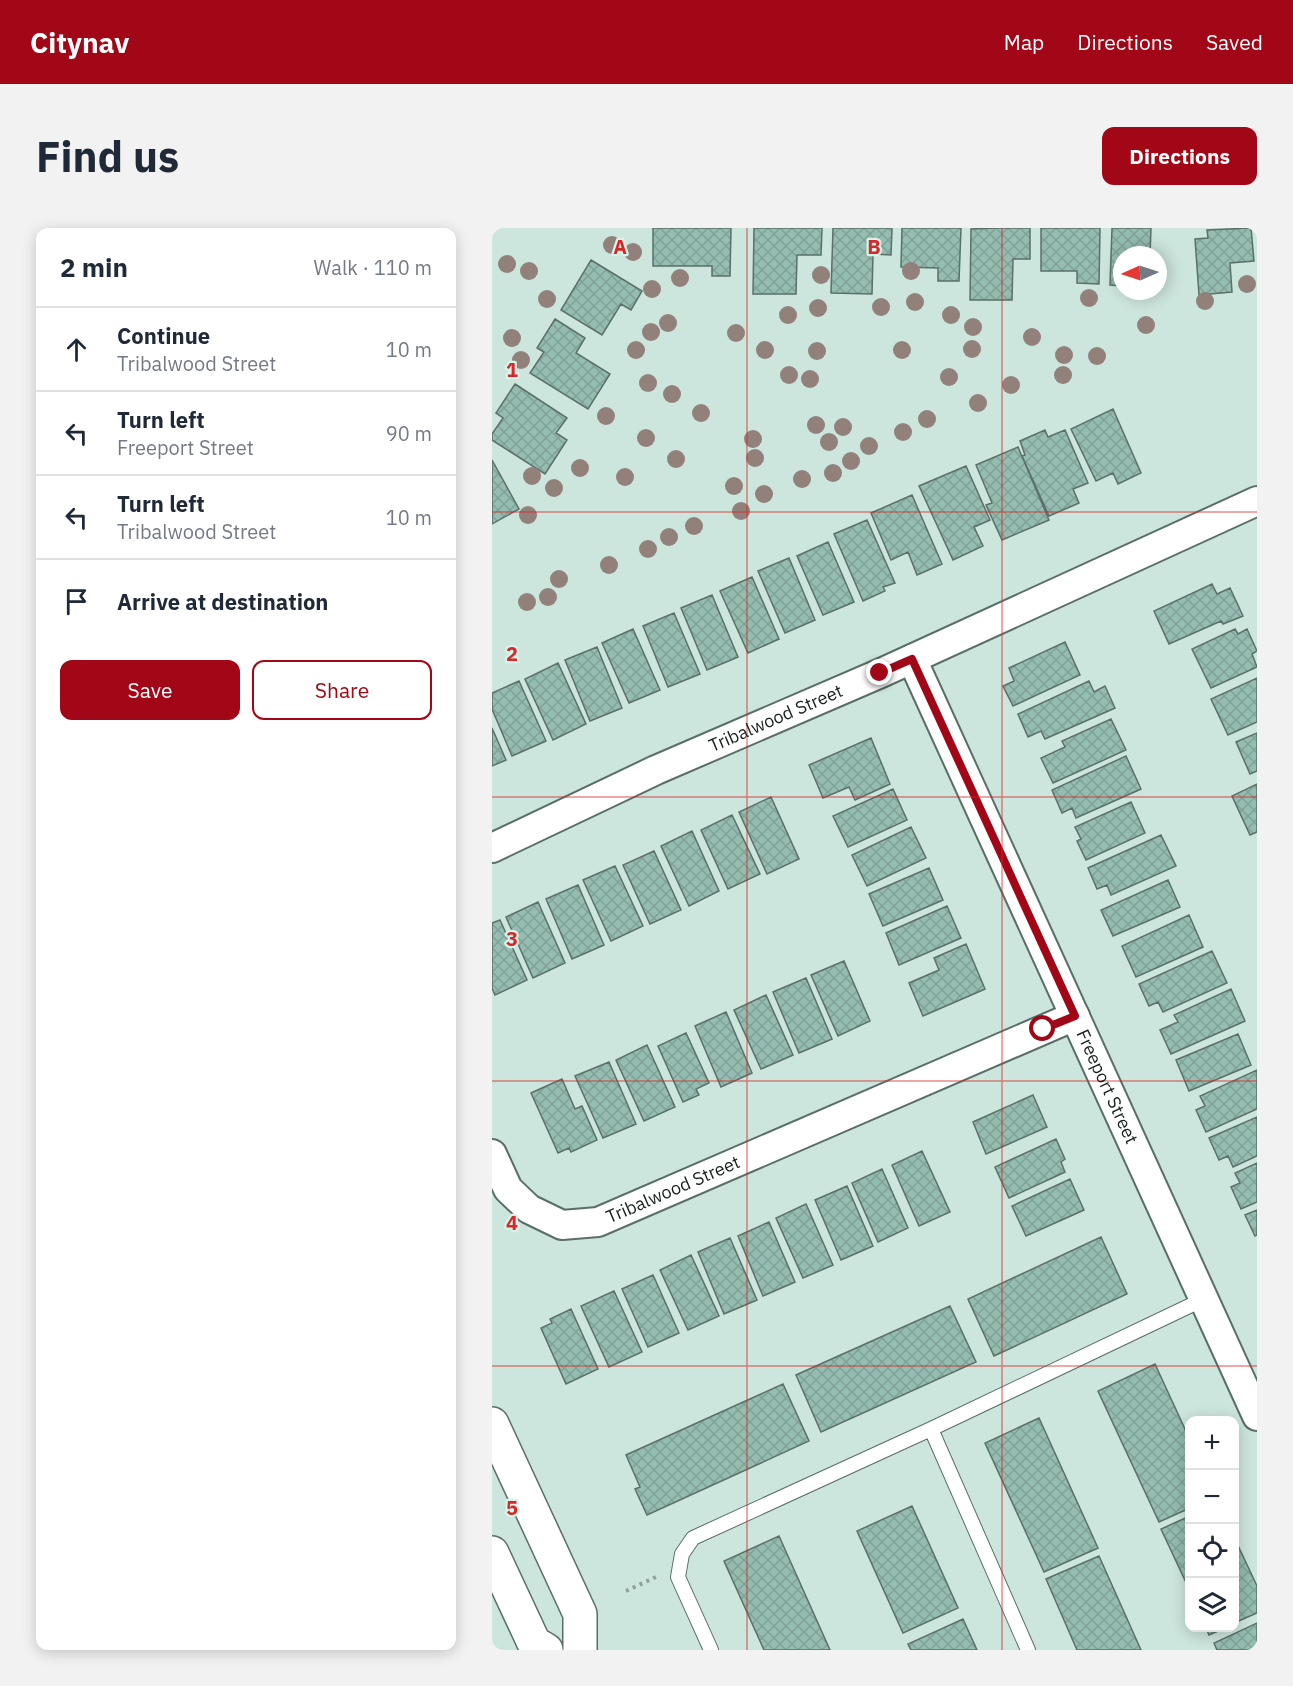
<!DOCTYPE html>
<meta charset="utf-8">
<style>
body{margin:0;font-family:"IBM Plex Sans",sans-serif;background:#f2f2f3;color:#1f2937}
.controls{position:absolute;right:18px;bottom:18px;display:grid;overflow:hidden;border-radius:12px;box-shadow:0 3px 15px #0003}
.controls button{width:54px;height:54px;display:grid;place-items:center;padding:0;border:0;border-bottom:2px solid #e0e1e3;background:#fff;color:#1f2937;font:30px sans-serif}
.compass{position:absolute;left:621px;top:18px;width:54px;height:54px;border-radius:50%;background:#fff;box-shadow:0 3px 15px #0003;rotate:267deg}
.stop{position:absolute;width:18px;height:18px;margin:-14px;border:4px solid #a20717;border-radius:50%;background:#fff}
.stop.end{background:#a20717;border-color:#fff;box-shadow:0 2px 6px #0008}
.list{margin:0;padding:0;list-style:none}
h2{display:flex;justify-content:space-between;align-items:center;height:78px;margin:0;padding:0 24px;font-size:26px}
h2 small{font-size:20px;font-weight:400;color:#747a83}
.list li{display:grid;grid-template-columns:39px 1fr auto;gap:18px;align-items:center;box-sizing:border-box;height:84px;padding:0 24px;border-top:2px solid #e0e1e3}
.list b{display:block;font-size:22px;white-space:nowrap}
.list p{margin:0;font-size:20px;white-space:nowrap;color:#747a83}
.list em{font-size:20px;font-style:normal;color:#747a83}
.actions{display:flex;gap:12px;padding:18px 24px}
.actions a{flex:1;padding:14px 0;border:2px solid #a20717;border-radius:12px;text-align:center;font-size:21px;color:#a20717}
.actions .main{background:#a20717;color:#fff}
.icon{flex:none;width:33px;height:33px;fill:none;stroke:currentColor;stroke-width:2;stroke-linecap:round;stroke-linejoin:round}
.map{position:relative;flex:none;width:765px;height:1422px;overflow:hidden;border-radius:12px}
header{display:flex;align-items:center;gap:36px;box-sizing:border-box;height:84px;padding:0 30px;background:#a20717;color:#fff}
header strong{font-size:28px}
nav{display:flex;gap:33px;margin-inline-start:auto;font-size:21px}
.intro{display:flex;align-items:center;justify-content:space-between;box-sizing:border-box;height:144px;padding:0 36px}
h1{margin:0;font-size:42px}
.button{padding:15px 27px;border-radius:12px;background:#a20717;color:#fff;font-size:21px;font-weight:700}
main{display:flex;gap:36px;padding:0 36px}
aside{flex:1;background:#fff;border-radius:12px;box-shadow:0 3px 15px #0003}
.map>svg:first-child{display:block}
.building{fill:url(#building-cross-hatch);stroke:#5a7069;stroke-width:1.5}
.lines{fill:none;stroke-linecap:round;stroke-linejoin:round}
.service-casing{stroke:#586e67;stroke-width:16}
.minor-casing{stroke:#586e67;stroke-width:32}
.secondary-casing{stroke:#586e67;stroke-width:36}
.path{stroke:#8ea29c;stroke-width:4;stroke-dasharray:3 4.5;stroke-linecap:butt}
.service{stroke:#fff;stroke-width:14}
.minor{stroke:#fff;stroke-width:28}
.secondary{stroke:#fff;stroke-width:33}
.tree{fill:#92817b}
.route{stroke:#a20717;stroke-width:8}
.grid{fill:none;stroke:#d62828;stroke-width:1.5;stroke-opacity:0.55}
.labels{text-anchor:middle;stroke-width:4.5;stroke-linejoin:round;paint-order:stroke}
.street-label{font-size:18px;fill:#17201d;stroke:#d9f3ea}
.grid-label{font-size:20px;text-anchor:middle;font-weight:bold;fill:#d62828;stroke:#d9f3ea;stroke-width:4.5;stroke-linejoin:round;paint-order:stroke}
</style>
<header>
<strong>Citynav</strong>
<nav><a>Map</a><a>Directions</a><a>Saved</a></nav>
</header>
<div class="intro"><h1>Find us</h1><a class="button">Directions</a></div>
<main>
<aside>
<h2>2 min<small>Walk · 110 m</small></h2>
<ul class="list">
<li><svg class="icon" aria-label="ahead" viewBox="0 0 24 24"><path d="M12 20V5M6 11l6-6 6 6"/></svg><div><b>Continue</b><p>Tribalwood Street</p></div><em>10 m</em></li>
<li><svg class="icon" aria-label="left" viewBox="0 0 24 24"><path d="M17 20v-9H6M10 6l-5 5 5 5"/></svg><div><b>Turn left</b><p>Freeport Street</p></div><em>90 m</em></li>
<li><svg class="icon" aria-label="left" viewBox="0 0 24 24"><path d="M17 20v-9H6M10 6l-5 5 5 5"/></svg><div><b>Turn left</b><p>Tribalwood Street</p></div><em>10 m</em></li>
<li><svg class="icon" aria-label="arrive" viewBox="0 0 24 24"><path d="M6 21V4h12l-3 4 3 4H6"/></svg><div><b>Arrive at destination</b></div></li>
</ul>
<div class="actions"><a class="main">Save</a><a>Share</a></div>
</aside>
<div class="map">
<svg width="765" height="1422" viewBox="0 0 765 1422">
<defs>
<pattern id="building-cross-hatch" width="8" height="8" patternUnits="userSpaceOnUse" patternTransform="scale(1.5)"><rect width="8" height="8" fill="#94bcb0"/><path d="M0 0l8 8M0 8l8-8" fill="none" stroke="#7fa197"/></pattern>
</defs>
<rect width="100%" height="100%" fill="#cce5dd"/>
<path class="building" d="M161,0h78l-1,48h-18v-10h-59z
M262,0h68l-1,27h-24l-1,39h-43z
M341,0h59l-1,27 -18,-1 -1,40 -41,-1z
M410,0h59l-2,53h-21v-13l-37,-1z
M505,0h33v31h-17l-1,41h-42l1,-71z
M549,0h59l-1,56 -22,-1v-12h-36z
M620,0h39l-1,27h-28v31l-12,-1z
M759,0l3,33 -24,2 2,29 -33,3 -4,-56 13,-1 -1,-8z
M99,32l51,31 -11,19 -10,-6 -19,31 -41,-25z
M63,91l30,19 -9,15 34,21 -22,35 -58,-36 14,-21 -7,-4z
M23,156l52,34 -11,15 11,7 -22,34 -53,-34v-6l11,-16 -7,-5z
M621,181l28,64 -23,11 -5,-11 -17,8 -25,-52z
M553,202l3,7 17,-7 23,53 -15,6 6,14 -30,13 -27,-60 3,-1 -5,-14z
M526,219l31,73 -47,20 -16,-35 6,-2 -16,-38z
M0,232l27,49 -27,15z
M474,238l24,54 -16,7 9,19 -30,14 -34,-74z
M420,267l30,69 -25,11 -9,-23 -17,8 -20,-47z
M375,292l28,63 -12,4 2,4 -22,10 -29,-67z
M336,314l26,60 -31,13 -26,-59z
M297,330l26,62 -30,13 -27,-62z
M260,349l27,62 -31,14 -28,-62z
M720,356l5,10 13,-6 13,28 -20,8 -2,-3 -52,23 -15,-33z
M220,367l26,62 -31,13 -26,-62z
M182,385l26,61 -32,13 -25,-61z
M141,401l27,61 -31,13 -27,-60z
M743,401l3,5 9,-5 10,22 -5,3 5,13 -46,21 -19,-39z
M573,414l15,33 -67,31 -10,-20 11,-5 -5,-13z
M105,419l25,61 -32,13 -25,-61z
M66,435l28,61 -33,16 -28,-61z
M765,450v44l-29,13 -17,-36z
M27,453l27,60 -34,15 -20,-47v-16z
M597,453l5,11 11,-6 10,22 -70,31 -4,-8 -13,6 -10,-23z
M619,491l15,31 -73,33 -12,-25 24,-11 -3,-6z
M0,500l14,32 -14,6z
M765,505v38l-7,3 -14,-32z
M379,510l19,46 -35,16 -6,-13 -26,11 -14,-33z
M634,528l15,33 -65,29 -4,-10 -10,5 -10,-23z
M765,556v48l-7,3 -18,-39z
M401,561l14,31 -59,27 -15,-31z
M279,569l28,62 -32,15 -28,-62z
M639,574l14,31 -59,27 -9,-19 4,-2 -6,-12z
M240,587l28,59 -32,15 -27,-59z
M419,599l15,31 -59,28 -15,-31z
M200,603l27,60 -30,15 -28,-60z
M669,607l15,31 -65,29 -4,-10 -10,4 -9,-21z
M162,623l27,59 -31,14 -27,-59z
M123,638l28,60 -32,15 -28,-61z
M437,640l14,32 -60,26 -14,-32z
M676,652l12,27 -67,29 -12,-26z
M86,657l26,60 -32,14 -26,-60z
M46,674l27,61 -32,15 -27,-61z
M455,678l14,32 -62,27 -13,-32z
M697,687l14,32 -67,30 -14,-31z
M8,692l27,60 -32,15 -3,-7v-65z
M474,716l19,45 -62,27 -14,-33 30,-13 -5,-12z
M720,723l15,32 -64,29 -5,-10 -9,4 -10,-22z
M352,733l26,60 -32,15 -27,-61z
M314,750l26,61 -33,14 -26,-61z
M739,761l14,32 -74,33 -11,-24 18,-8 -4,-7z
M274,767l27,60 -32,14 -27,-59z
M234,784l26,61 -31,14 -26,-61z
M194,805l23,50 -13,6 3,6 -16,7 -25,-56z
M746,806l13,31 -62,26 -13,-31z
M155,817l28,62 -31,14 -28,-61z
M117,834l27,62 -33,14 -28,-62z
M765,842v39l-51,23 -10,-22 9,-4 -5,-10z
M70,851l13,30 7,-3 15,34 -26,12 -2,-4 -11,5 -27,-60z
M541,867l14,32 -61,27 -13,-32z
M765,889v39l-24,11 -5,-11 -9,4 -10,-22z
M564,911l9,20 -4,3 4,10 -56,26 -14,-31z
M430,923l28,61 -31,14 -27,-61z
M765,935v39l-16,7 -10,-22 9,-4 -5,-10z
M390,941l26,59 -30,14 -26,-59z
M578,951l14,31 -58,26 -14,-30z
M355,958l26,60 -32,14 -26,-60z
M314,976l27,61 -30,13 -27,-60z
M765,982v25l-2,1 -10,-21z
M277,994l26,60 -32,14 -25,-60z
M609,1009l26,57 -133,62 -26,-57z
M238,1010l27,62 -33,14 -26,-62z
M199,1027l28,61 -31,14 -28,-60z
M161,1047l26,58 -31,14 -26,-58z
M122,1063l28,61 -33,15 -28,-61z
M458,1078l26,56 -155,70 -25,-57z
M79,1081l27,60 -32,15 -25,-56 11,-5 -2,-4z
M663,1136l35,76v68l-31,14 -61,-131z
M291,1156l26,57 -162,74 -12,-26 5,-2 -14,-32z
M547,1190l59,130 -54,24 -59,-129z
M420,1278l46,102 -55,25 -46,-102z
M698,1288v75l-29,-62z
M287,1308l51,114h-66l-40,-89z
M742,1309l23,49v27l-23,10z
M607,1328l42,94h-64l-31,-71z
M471,1391l14,31h-66l-3,-6z
M765,1395v27h-40l-3,-7z
M714,1400h19l-16,7z"/>
<g class="lines">
<g class="service-casing">
<path id="service" d="M439,1201l97,221
M219,1422l-33,-73 4,-23 11,-16 238,-109 273,-130"/>
</g>
<g class="minor-casing">
<g id="minor">
<path id="s1" d="M420,431l345,757"/>
<path id="s2" d="M0,620l164,-78 225,-97 376,-172"/>
<path id="s3" d="M0,926l16,35 21,20 33,16 36,-3 477,-206"/>
</g>
</g>
<g class="secondary-casing">
<path id="secondary" d="M0,1196l88,190v36
M0,1325l42,90 12,7"/>
</g>
<path class="path" d="M134,1363l32,-15"/>
<use href="#service" class="service"/>
<use href="#minor" class="minor"/>
<use href="#secondary" class="secondary"/>
</g>
<g class="tree">
<circle cx="120" cy="17" r="9"/>
<circle cx="141" cy="24" r="9"/>
<circle cx="15" cy="36" r="9"/>
<circle cx="37" cy="43" r="9"/>
<circle cx="419" cy="43" r="9"/>
<circle cx="329" cy="47" r="9"/>
<circle cx="188" cy="50" r="9"/>
<circle cx="755" cy="56" r="9"/>
<circle cx="160" cy="61" r="9"/>
<circle cx="597" cy="70" r="9"/>
<circle cx="55" cy="71" r="9"/>
<circle cx="713" cy="73" r="9"/>
<circle cx="423" cy="74" r="9"/>
<circle cx="389" cy="79" r="9"/>
<circle cx="326" cy="80" r="9"/>
<circle cx="296" cy="87" r="9"/>
<circle cx="459" cy="87" r="9"/>
<circle cx="176" cy="95" r="9"/>
<circle cx="654" cy="97" r="9"/>
<circle cx="481" cy="99" r="9"/>
<circle cx="159" cy="104" r="9"/>
<circle cx="244" cy="105" r="9"/>
<circle cx="540" cy="109" r="9"/>
<circle cx="20" cy="110" r="9"/>
<circle cx="480" cy="121" r="9"/>
<circle cx="144" cy="122" r="9"/>
<circle cx="273" cy="122" r="9"/>
<circle cx="410" cy="122" r="9"/>
<circle cx="325" cy="123" r="9"/>
<circle cx="572" cy="127" r="9"/>
<circle cx="605" cy="128" r="9"/>
<circle cx="29" cy="132" r="9"/>
<circle cx="297" cy="147" r="9"/>
<circle cx="571" cy="147" r="9"/>
<circle cx="457" cy="149" r="9"/>
<circle cx="318" cy="151" r="9"/>
<circle cx="156" cy="155" r="9"/>
<circle cx="519" cy="157" r="9"/>
<circle cx="180" cy="166" r="9"/>
<circle cx="486" cy="175" r="9"/>
<circle cx="209" cy="185" r="9"/>
<circle cx="114" cy="188" r="9"/>
<circle cx="435" cy="191" r="9"/>
<circle cx="324" cy="197" r="9"/>
<circle cx="351" cy="199" r="9"/>
<circle cx="411" cy="204" r="9"/>
<circle cx="154" cy="210" r="9"/>
<circle cx="261" cy="211" r="9"/>
<circle cx="337" cy="214" r="9"/>
<circle cx="377" cy="218" r="9"/>
<circle cx="263" cy="230" r="9"/>
<circle cx="184" cy="231" r="9"/>
<circle cx="359" cy="233" r="9"/>
<circle cx="88" cy="240" r="9"/>
<circle cx="341" cy="245" r="9"/>
<circle cx="40" cy="248" r="9"/>
<circle cx="133" cy="249" r="9"/>
<circle cx="310" cy="251" r="9"/>
<circle cx="242" cy="258" r="9"/>
<circle cx="62" cy="260" r="9"/>
<circle cx="272" cy="266" r="9"/>
<circle cx="249" cy="283" r="9"/>
<circle cx="36" cy="287" r="9"/>
<circle cx="202" cy="298" r="9"/>
<circle cx="177" cy="309" r="9"/>
<circle cx="156" cy="321" r="9"/>
<circle cx="117" cy="337" r="9"/>
<circle cx="67" cy="351" r="9"/>
<circle cx="56" cy="369" r="9"/>
<circle cx="35" cy="374" r="9"/>
</g>
<g class="lines">
<path class="route" d="M388,445l32,-14 163,357 -32,13"/>
</g>
<path class="grid" d="M255,0v1422M510,0v1422M0,284h765M0,569h765M0,853h765M0,1138h765"/>
<g class="labels">
<g class="street-label">
<text dy="6" stroke="none"><textPath href="#s2" startOffset="312">Tribalwood Street</textPath></text>
<text dy="6" stroke="none"><textPath href="#s1" startOffset="470">Freeport Street</textPath></text>
<text dy="6" stroke="none"><textPath href="#s3" startOffset="222">Tribalwood Street</textPath></text>
</g>
</g>
<g class="grid-label">
<text x="128" y="26">A</text>
<text x="382" y="26">B</text>
<text x="20" y="149">1</text>
<text x="20" y="433">2</text>
<text x="20" y="718">3</text>
<text x="20" y="1002">4</text>
<text x="20" y="1287">5</text>
</g>
</svg>
<div class="controls">
<button>+</button>
<button>−</button>
<button><svg class="icon" aria-label="locate" viewBox="0 0 24 24"><circle cx="12" cy="12" r="6"/><path d="M12 2v4M12 18v4M2 12h4M18 12h4"/></svg></button>
<button><svg class="icon" aria-label="layers" viewBox="0 0 24 24"><path d="M12 4l9 5-9 5-9-5zM3 14l9 5 9-5"/></svg></button>
</div>
<svg class="compass" viewBox="-18 -18 36 36"><path d="M0-13l5 13h-10z" fill="#e53935"/><path d="M0 13l5-13h-10z" fill="#747a83"/></svg>
<div class="stop" style="left:551px;top:801px"></div>
<div class="stop end" style="left:388px;top:445px"></div>
</div>
</main>
